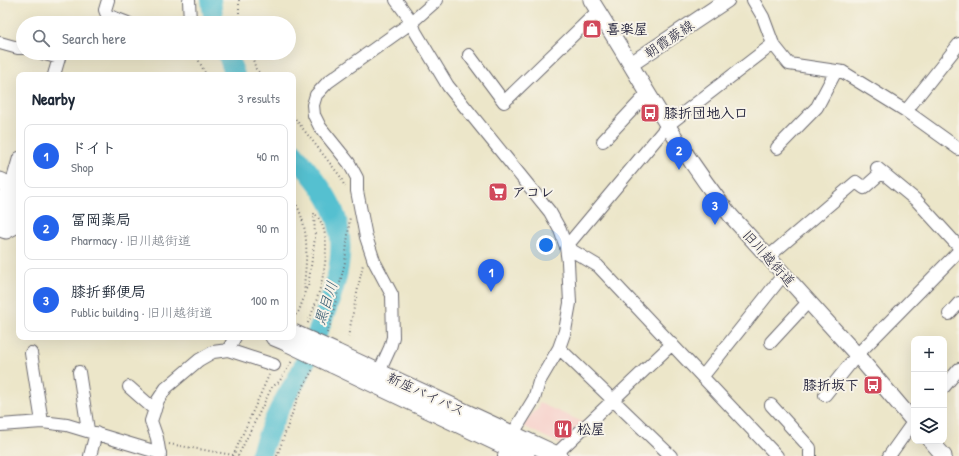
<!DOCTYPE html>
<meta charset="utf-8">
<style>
body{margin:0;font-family:"Patrick Hand","Klee One",sans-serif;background:#f6f6f7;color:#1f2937}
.controls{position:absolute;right:12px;bottom:12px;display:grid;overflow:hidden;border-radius:8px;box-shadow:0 4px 16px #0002}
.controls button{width:36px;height:36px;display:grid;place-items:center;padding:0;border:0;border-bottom:1px solid #e0e1e3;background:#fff;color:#1f2937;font:20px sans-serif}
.you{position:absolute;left:546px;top:245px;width:14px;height:14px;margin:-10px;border:3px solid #fff;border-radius:50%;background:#1a73e8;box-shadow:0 0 0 6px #1a73e833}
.badge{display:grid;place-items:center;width:26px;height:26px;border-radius:50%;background:#2563eb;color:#fff;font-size:13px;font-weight:700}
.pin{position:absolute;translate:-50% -33px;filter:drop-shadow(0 1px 2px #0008)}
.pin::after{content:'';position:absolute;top:21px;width:14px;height:12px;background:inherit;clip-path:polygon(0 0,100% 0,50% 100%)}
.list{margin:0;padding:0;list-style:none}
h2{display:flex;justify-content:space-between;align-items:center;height:52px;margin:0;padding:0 16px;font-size:17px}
h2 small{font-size:13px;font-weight:400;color:#747a83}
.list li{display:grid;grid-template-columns:26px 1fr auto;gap:12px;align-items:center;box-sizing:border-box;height:64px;margin:0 8px 8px;padding:0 8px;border:1px solid #e0e1e3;border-radius:8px}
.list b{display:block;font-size:15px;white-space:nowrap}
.list p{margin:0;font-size:13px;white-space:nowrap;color:#747a83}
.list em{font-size:13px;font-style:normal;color:#747a83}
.icon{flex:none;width:22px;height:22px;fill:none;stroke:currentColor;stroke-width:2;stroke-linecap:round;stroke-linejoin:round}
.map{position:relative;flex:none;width:959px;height:456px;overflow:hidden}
.search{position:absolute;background:#fff;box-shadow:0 4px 16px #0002;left:16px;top:16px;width:280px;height:44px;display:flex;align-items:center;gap:10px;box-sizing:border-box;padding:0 14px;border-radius:22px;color:#747a83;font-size:15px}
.panel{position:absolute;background:#fff;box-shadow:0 4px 16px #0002;left:16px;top:72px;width:280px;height:268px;border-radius:8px}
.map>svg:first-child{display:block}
.built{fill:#f7d0ca}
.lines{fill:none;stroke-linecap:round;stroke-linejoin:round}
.river{stroke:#55c0d0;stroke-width:20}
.minor-casing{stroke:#69676d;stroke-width:14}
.major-casing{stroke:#69676d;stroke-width:17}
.highway-casing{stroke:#69676d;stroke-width:19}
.path{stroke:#69676d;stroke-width:2;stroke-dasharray:1 3;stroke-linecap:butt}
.minor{stroke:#fff;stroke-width:12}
.major{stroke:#fff;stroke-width:15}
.highway{stroke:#fff;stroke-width:17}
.highway-bridge-casing{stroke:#69676d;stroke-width:19;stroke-linecap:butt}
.highway-bridge{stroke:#fff;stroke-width:17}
.labels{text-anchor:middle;stroke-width:4;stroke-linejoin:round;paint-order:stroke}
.poi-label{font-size:14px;font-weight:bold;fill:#22223b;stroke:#f7f3e8;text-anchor:start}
.street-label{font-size:14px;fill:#22223b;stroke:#f7f3e8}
.water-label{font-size:15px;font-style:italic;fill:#34596f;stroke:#f7f3e8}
</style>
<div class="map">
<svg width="959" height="456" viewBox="0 0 959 456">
<rect width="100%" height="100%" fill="#f7f3e8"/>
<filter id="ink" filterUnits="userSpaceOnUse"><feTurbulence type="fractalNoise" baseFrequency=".025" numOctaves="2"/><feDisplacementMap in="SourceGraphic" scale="8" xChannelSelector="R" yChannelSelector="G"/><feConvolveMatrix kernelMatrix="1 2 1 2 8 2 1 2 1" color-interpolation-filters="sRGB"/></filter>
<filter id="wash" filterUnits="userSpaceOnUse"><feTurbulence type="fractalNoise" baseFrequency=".012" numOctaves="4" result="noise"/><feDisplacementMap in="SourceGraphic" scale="16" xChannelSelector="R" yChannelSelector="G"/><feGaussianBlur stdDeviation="0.9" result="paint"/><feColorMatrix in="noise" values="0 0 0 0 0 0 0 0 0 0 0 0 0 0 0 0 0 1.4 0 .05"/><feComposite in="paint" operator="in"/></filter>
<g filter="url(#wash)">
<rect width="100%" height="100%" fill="#ece6c9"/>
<path class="built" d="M539,403l46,20 -23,22 -39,-19 10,-14 4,-2z"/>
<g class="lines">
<path class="river" d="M211,0l3,23
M227,53l8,22
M260,456c7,-21 16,-42 27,-61 3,-6 8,-12 11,-18 6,-12 11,-24 16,-36 17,-41 38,-88 19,-132 -9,-21 -26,-39 -40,-57"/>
</g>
</g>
<g filter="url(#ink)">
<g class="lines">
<g class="minor-casing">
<path id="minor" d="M108,0l-3,10 2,5 21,8
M189,0l1,23
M396,0l16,22 3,9 33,55 102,126 10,18 6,17 2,15 2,41 -5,28 -6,17 -20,34 -5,17 -22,36 -8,21
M753,0l10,17 10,27 16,20 54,8 63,39 53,38
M0,43l18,5h5
M773,44l-105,81 -102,122 32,19 179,190
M42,53l17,5 -5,17
M469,55l35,47 94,-91
M906,111l53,-67
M603,141l45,-48
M777,148l40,-41 19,-36
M877,168l40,33 42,46
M11,186l8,-28
M768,257l88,-75 8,6 18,-16
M949,314l10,-11
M771,342l37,-40
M559,348l112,108
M228,350l46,15
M31,353l11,69
M79,372l9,58
M379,372l11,-24 3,-11 -1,-42 -18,-34 -8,-24 -9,-46v-13l-8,-15 -29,-36 -6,-12 -1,-10 3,-10 12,-13 84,-60 25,-22
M703,376l81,-102
M129,387l26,23
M944,387l15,-18
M825,395l32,-40 102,-104
M771,405l39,43v8
M0,425l42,-3 25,3 93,28
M90,456l6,-23
M160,456l-3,-18 -6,-17 7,-21 8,-12 33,-28 14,-8 15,-2 7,-13
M554,456l118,-112
M889,456l25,-35"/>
</g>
<g class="major-casing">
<path id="major" d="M591,0c46,72 86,149 140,216l126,139 57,67
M631,64l96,-64
M931,441l13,15"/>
</g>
<g class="highway-casing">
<path id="highway" d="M0,181l19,9
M0,199l19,9
M0,212l19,9
M0,228l6,2 13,-7
M274,337l12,5
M337,353l222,103
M332,364l194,92"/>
</g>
<path class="path" d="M239,0v19l1,4
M197,53l2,8 7,14
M251,53l5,16 5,6
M293,116l47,60 5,11
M293,198c17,29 14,56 11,88l1,4 3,-3 7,-49 -1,-25c25,22 5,86 -7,112
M293,318l6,-7 5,-14 1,-7
M327,333l3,-8 15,-63 5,-46
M348,337l15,-73
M169,444l64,11
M233,456l36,-81
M238,456l34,-69 7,-5 13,-21
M277,456l21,-59 15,-28"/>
<use href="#minor" class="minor"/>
<use href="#major" class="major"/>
<use href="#highway" class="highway"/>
<g class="highway-bridge-casing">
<path id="highway-bridge" d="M293,333l44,20
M286,342l46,22"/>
</g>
<use href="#highway-bridge" class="highway-bridge"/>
</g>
</g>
<defs>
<g id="shop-square" transform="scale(1)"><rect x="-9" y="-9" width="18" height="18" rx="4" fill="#d1495b" stroke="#f7f3e8"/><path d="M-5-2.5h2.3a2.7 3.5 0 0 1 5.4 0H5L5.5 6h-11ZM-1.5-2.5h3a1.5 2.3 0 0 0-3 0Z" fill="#fff"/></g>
<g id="bus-square" transform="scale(1)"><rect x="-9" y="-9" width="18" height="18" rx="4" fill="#d1495b" stroke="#f7f3e8"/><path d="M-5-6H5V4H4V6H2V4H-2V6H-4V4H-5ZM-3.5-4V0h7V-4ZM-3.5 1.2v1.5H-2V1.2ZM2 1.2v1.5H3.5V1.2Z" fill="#fff"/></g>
<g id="supermarket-square" transform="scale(1)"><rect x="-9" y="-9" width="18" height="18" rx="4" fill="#d1495b" stroke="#f7f3e8"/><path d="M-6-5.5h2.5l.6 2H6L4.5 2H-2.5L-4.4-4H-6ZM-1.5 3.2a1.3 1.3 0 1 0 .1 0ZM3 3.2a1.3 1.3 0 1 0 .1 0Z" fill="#fff"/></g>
<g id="restaurant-square" transform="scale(1)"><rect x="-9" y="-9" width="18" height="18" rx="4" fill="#d1495b" stroke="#f7f3e8"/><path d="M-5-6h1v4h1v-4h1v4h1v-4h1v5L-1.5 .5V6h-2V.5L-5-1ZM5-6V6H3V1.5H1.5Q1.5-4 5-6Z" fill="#fff"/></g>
</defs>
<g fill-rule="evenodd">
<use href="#shop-square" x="592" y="29"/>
<use href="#bus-square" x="650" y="113"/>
<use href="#supermarket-square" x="498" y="192"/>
<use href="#bus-square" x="873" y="385"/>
<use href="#restaurant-square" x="563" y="429"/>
</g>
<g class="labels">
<g class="poi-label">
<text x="606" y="34">喜楽屋</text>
<text x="664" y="118">膝折団地入口</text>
<text x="512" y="197">アコレ</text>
<text x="859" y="390" text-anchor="end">膝折坂下</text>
<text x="577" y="434">松屋</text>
</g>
<g class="street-label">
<text transform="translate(669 39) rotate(-34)" y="5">朝霞蕨線</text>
<text transform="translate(769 258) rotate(48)" y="5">旧川越街道</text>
<text transform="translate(426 394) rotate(25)" y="5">新座バイパス</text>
</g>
<g class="water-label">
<text transform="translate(326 303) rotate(-72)" y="5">黒目川</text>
</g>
</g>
</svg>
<div class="controls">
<button>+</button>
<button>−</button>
<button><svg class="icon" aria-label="layers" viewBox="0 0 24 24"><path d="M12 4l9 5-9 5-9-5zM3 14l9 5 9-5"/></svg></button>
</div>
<div class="you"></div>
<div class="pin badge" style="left:491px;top:292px">1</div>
<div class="pin badge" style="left:679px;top:170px">2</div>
<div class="pin badge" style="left:715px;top:225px">3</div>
<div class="search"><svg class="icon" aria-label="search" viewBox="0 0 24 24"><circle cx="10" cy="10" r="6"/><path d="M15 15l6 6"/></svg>Search here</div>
<section class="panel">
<h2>Nearby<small>3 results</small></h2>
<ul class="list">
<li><span class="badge">1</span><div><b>ドイト</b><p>Shop</p></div><em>40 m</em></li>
<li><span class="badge">2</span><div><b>冨岡薬局</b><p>Pharmacy · 旧川越街道</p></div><em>90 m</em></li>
<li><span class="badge">3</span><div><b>膝折郵便局</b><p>Public building · 旧川越街道</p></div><em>100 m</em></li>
</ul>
</section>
</div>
